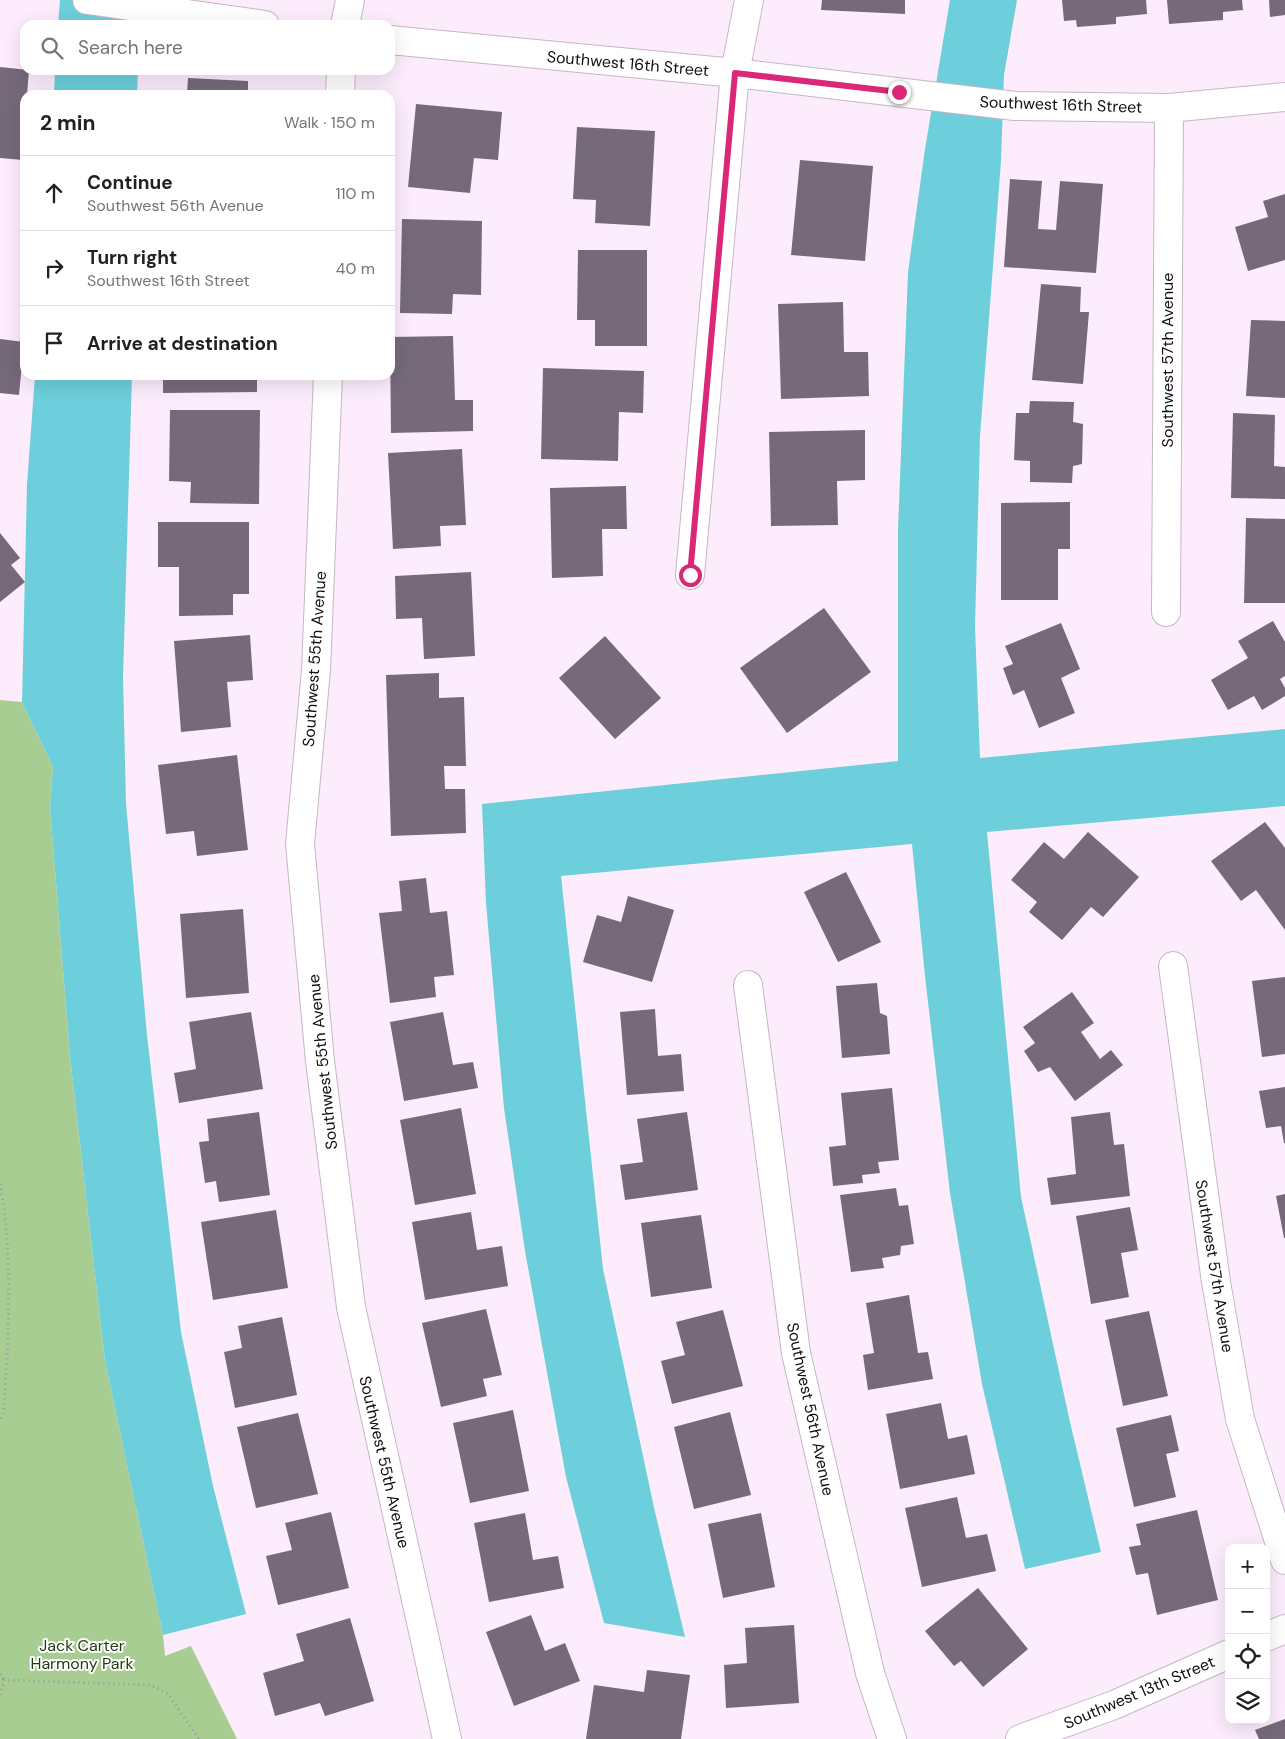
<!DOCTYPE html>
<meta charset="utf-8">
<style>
body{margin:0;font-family:"DM Sans",sans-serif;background:#f6f6f6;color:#202124}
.controls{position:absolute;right:15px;bottom:15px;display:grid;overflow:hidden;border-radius:10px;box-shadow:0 5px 20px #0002}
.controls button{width:45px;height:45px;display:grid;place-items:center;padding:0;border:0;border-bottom:1px solid #e0e0e0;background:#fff;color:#202124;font:25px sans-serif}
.stop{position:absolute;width:15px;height:15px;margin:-11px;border:4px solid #db2777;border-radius:50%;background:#fff}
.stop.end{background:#db2777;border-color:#fff;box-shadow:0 1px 5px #0008}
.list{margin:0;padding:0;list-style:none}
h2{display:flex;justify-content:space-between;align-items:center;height:65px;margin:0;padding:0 20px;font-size:21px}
h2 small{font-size:16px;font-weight:400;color:#757577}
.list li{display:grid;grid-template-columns:32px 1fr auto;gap:15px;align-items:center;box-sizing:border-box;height:75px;padding:0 20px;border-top:1px solid #e0e0e0}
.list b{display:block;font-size:19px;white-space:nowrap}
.list p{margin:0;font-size:16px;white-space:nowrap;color:#757577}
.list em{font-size:16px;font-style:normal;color:#757577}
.icon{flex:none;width:28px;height:28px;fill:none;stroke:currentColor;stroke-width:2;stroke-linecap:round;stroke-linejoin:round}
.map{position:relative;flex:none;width:1285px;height:1739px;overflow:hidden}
.search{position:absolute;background:#fff;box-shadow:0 5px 20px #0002;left:20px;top:20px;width:375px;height:55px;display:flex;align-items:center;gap:12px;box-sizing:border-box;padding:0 18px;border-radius:15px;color:#757577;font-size:19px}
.panel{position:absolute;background:#fff;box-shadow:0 5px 20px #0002;left:20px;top:90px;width:375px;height:290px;border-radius:15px}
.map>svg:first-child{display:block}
.green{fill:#a8cd92}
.water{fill:#6ccfdb}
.building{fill:#766a7a}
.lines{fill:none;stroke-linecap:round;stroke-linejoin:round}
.street-casing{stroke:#c6b6c6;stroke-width:30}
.path{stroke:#9f949f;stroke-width:3;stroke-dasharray:1 4;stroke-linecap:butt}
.street{stroke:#fff;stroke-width:28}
.route{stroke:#db2777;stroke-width:6}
.labels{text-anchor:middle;stroke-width:4;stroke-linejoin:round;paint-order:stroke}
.street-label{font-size:16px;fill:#120d12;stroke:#fff}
.park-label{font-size:16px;fill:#223a0f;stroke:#fff}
</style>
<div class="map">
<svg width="1285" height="1739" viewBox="0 0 1285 1739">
<rect width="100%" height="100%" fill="#fcecfc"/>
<path class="green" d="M0,700l22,2 31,65 -3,41 20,248 35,305 58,274 2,21 26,-10 46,93h-237z"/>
<path class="water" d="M60,0h83l-2,25h-83z
M950,0h67l-13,75 -3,86 -21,275 -5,191 5,131 305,-29v77l-298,26 34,365 49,225 31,130 -76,17 -43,-185 -32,-191 -25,-217 -13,-132 -351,32 42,393 52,243 30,125 -81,-14 -38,-146 -41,-226 -21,-143 -18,-205 -4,-99 416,-43v-231l10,-258 17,-123z
M55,70h83l-1,25h-83z
M35,375h97l-9,302 3,127 21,231 34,297 32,154 33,128 -83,21 -58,-274 -35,-305 -20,-248 3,-41 -31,-65 5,-217z"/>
<path class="building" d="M822,0h83v14l-84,-4z
M1062,0h84l1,14 -31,3v7l-39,3 -1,-7 -12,1z
M1167,0h75l1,10 -20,2v8l-54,4z
M1269,0h16v15l-15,2z
M0,67l29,3 -2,25h-2l-2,65 -23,-2z
M188,78l60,3v14h-61z
M416,104l86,8 -4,48 -24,-2 -4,35 -62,-6z
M577,127l78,4 -5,95 -55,-3 1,-23 -23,-1z
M800,160l73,6 -8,95 -74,-6z
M1010,179l32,2 -4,48 18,1 4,-49 43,3 -7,89 -92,-6z
M1285,194v66l-37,11 -13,-44 33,-10 -5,-16z
M402,219l80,2 -1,74 -28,-1 -1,20 -52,-1z
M578,250h69v96h-52v-26h-18z
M1041,284l40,3 -1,25h9l-6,72 -51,-4z
M843,302l1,50h24l1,44 -88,3 -3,-95z
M1251,320l34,1v77l-39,-2z
M453,336l2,64h18v31l-82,2 -1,-96z
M0,339l24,3 -5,53 -19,-2z
M543,368l101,3 -1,42 -24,-1 -1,49 -77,-2z
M163,375h94v17l-94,1z
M1030,401l44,1 -1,20 10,2 -1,40 -9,2 -1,17 -42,-1v-21l-16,-1 2,-47h13z
M170,410h90l-1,94 -69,-1 1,-21 -22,-1z
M1233,413l42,2 -1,51 11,1v32l-54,-1z
M865,430v50l-28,1 1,44 -67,1 -2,-94z
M462,449l4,76 -26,1 1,20 -48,3 -5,-96z
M626,486l1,43h-25l1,47 -51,2 -2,-90z
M1070,502v47h-12v51h-57v-97z
M1246,518l39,1v84h-41z
M158,522h91v72h-16v21l-54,1v-49h-21z
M0,533l20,25 -9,7 14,17 -25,20z
M471,572l4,84 -51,3 -2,-41 -26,1 -1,-43z
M824,608l47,64 -84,61 -47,-65z
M1273,621l12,21v34l-5,3 5,9v8l-23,14 -8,-14 -26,14 -17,-30 37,-22 -10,-17z
M1061,623l19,46 -19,9 14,35 -36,15 -15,-38 -11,5 -10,-27 10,-4 -8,-18z
M250,635l3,45 -26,2 4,45 -50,5 -7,-91z
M605,636l56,62 -46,41 -56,-61z
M439,673v25l25,-1 2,69h-22l1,23h20l1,44 -75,3 -5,-161z
M237,755l11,95 -51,6 -3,-25 -28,3 -8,-69z
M1265,822l20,26v82l-29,-40 -15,11 -30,-40z
M1088,832l51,45 -36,40 -12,-10 -29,33 -33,-28 8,-10 -26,-22 33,-38 20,17z
M846,872l35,70 -43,20 -34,-70z
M426,878l4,35 17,-2 7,64 -20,2 2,20 -46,6 -11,-90 23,-2 -3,-30z
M628,896l46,14 -22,72 -69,-20 14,-47 24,7z
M243,909l6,84 -63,5 -6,-84z
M1285,977v77l-23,3 -10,-76z
M877,983l3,30 7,3 3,38 -48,4 -6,-72z
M1072,992l22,31 -13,9 19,27 11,-9 12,15 -48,36 -25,-34 -12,5 -14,-21 11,-8 -12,-16z
M655,1009l3,47 23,-2 3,37 -57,4 -7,-83z
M251,1012l12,77 -84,14 -5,-30 22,-4 -7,-47z
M443,1012l10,53 20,-3 5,26 -74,13 -14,-79z
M1285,1087v56h-1l-3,-17 -15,2 -7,-37z
M892,1088l7,72 -21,2 2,11 -18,2 1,8 -30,3 -4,-39 17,-2 -5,-52z
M461,1108l15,86 -61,11 -15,-85z
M259,1112l11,83 -51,7 -3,-21 -11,2 -6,-41 10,-1 -2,-22z
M687,1112l11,78 -73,10 -5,-35 23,-3 -6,-43z
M1110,1112l4,33 10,-1 6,52 -79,9 -4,-27 29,-4 -5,-57z
M896,1188l3,18 9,-1 6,39 -13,2 -1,9 -18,3 2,10 -33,4 -11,-77z
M1285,1194v44h-1l-8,-42z
M1130,1207l8,43 -17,3 8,44 -38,7 -15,-88z
M276,1210l12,78 -75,12 -12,-78z
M471,1212l6,38 25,-4 6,40 -83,14 -13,-78z
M701,1215l11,73 -61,9 -10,-74z
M909,1295l9,58 10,-1 5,27 -65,11 -5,-35 11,-2 -8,-50z
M486,1309l16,66 -19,4 4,17 -46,11 -19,-84z
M723,1310l20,76 -71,18 -11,-43 24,-6 -9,-33z
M1149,1311l19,85 -45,10 -18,-86z
M282,1317l15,78 -62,13 -11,-56 18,-4 -4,-22z
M941,1403l7,36 19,-4 8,39 -75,15 -14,-75z
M513,1410l16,81 -59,12 -17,-80z
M730,1412l21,83 -57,14 -20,-82z
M298,1413l20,81 -62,14 -19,-81z
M1171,1415l8,36 -13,3 10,43 -42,10 -18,-79z
M957,1497l9,41 21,-4 9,37 -74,16 -17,-79z
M1197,1510l21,90 -61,15 -9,-42 -12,2 -7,-28 12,-2 -5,-21z
M331,1512l18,76 -71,17 -12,-49 26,-6 -7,-27z
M525,1513l8,47 25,-4 6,32 -75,14 -15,-79z
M761,1513l14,74 -52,11 -15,-74z
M978,1588l50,61 -45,38 -22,-26 -7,5 -29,-35z
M531,1615l14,36 20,-8 15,38 -66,25 -28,-74z
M350,1618l24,83 -49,15 -5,-13 -45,13 -12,-43 41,-12 -8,-27z
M794,1625l5,78 -73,5 -2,-43 23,-2 -2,-35z
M647,1670l43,5 -9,64h-95l8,-54 50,7z
M1285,1719v20h-26l-4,-9z"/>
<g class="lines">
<g class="street-casing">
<path id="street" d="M87,0l178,25
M345,25l5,-25
M390,40l345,33 280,33 154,2 116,-11
M340,95l1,-25
M328,375l-12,295 -16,174 20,217 31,246 96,432
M690,575l45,-502 14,-73
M1166,612l3,-504
M1173,966l43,316 24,137 45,141
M748,985l48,368 74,320 22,66
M1266,1637l19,-8
M1020,1739l94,-34 115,-51"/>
</g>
<path class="path" d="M0,1184c14,74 8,152 4,227l-4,10
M0,1674l4,6
M0,1695l4,-15 147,5 17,9 31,45"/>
<use href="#street" class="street"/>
</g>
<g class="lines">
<path class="route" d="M690,575l45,-502 164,19"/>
</g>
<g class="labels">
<g class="street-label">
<text transform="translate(628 63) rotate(5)" y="6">Southwest 16th Street</text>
<text transform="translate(1061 104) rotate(2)" y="6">Southwest 16th Street</text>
<text transform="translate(1167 360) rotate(-90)" y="6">Southwest 57th Avenue</text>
<text transform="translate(314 659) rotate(-86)" y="6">Southwest 55th Avenue</text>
<text transform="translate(322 1062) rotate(-96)" y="6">Southwest 55th Avenue</text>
<text transform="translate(1215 1266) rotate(81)" y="6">Southwest 57th Avenue</text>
<text transform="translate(811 1409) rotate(78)" y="6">Southwest 56th Avenue</text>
<text transform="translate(385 1462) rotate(77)" y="6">Southwest 55th Avenue</text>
<text transform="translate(1139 1692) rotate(-23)" y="6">Southwest 13th Street</text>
</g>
<g class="park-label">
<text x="82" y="1651">Jack Carter<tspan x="82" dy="18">Harmony Park</tspan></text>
</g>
</g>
</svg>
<div class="controls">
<button>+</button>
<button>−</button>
<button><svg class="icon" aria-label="locate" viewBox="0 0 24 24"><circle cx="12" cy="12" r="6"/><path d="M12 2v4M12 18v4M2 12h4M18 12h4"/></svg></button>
<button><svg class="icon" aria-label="layers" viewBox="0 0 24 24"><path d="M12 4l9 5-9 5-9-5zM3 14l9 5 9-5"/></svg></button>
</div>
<div class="stop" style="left:690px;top:575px"></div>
<div class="stop end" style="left:899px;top:92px"></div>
<div class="search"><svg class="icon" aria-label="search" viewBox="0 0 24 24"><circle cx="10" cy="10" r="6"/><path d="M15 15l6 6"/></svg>Search here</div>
<section class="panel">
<h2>2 min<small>Walk · 150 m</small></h2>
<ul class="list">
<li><svg class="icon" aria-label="ahead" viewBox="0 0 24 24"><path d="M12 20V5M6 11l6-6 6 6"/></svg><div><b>Continue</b><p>Southwest 56th Avenue</p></div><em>110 m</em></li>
<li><svg class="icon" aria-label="right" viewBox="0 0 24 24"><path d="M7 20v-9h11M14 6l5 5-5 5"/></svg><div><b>Turn right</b><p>Southwest 16th Street</p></div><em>40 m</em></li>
<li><svg class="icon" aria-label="arrive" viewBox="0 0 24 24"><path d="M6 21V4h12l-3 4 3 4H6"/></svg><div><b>Arrive at destination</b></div></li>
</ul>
</section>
</div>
